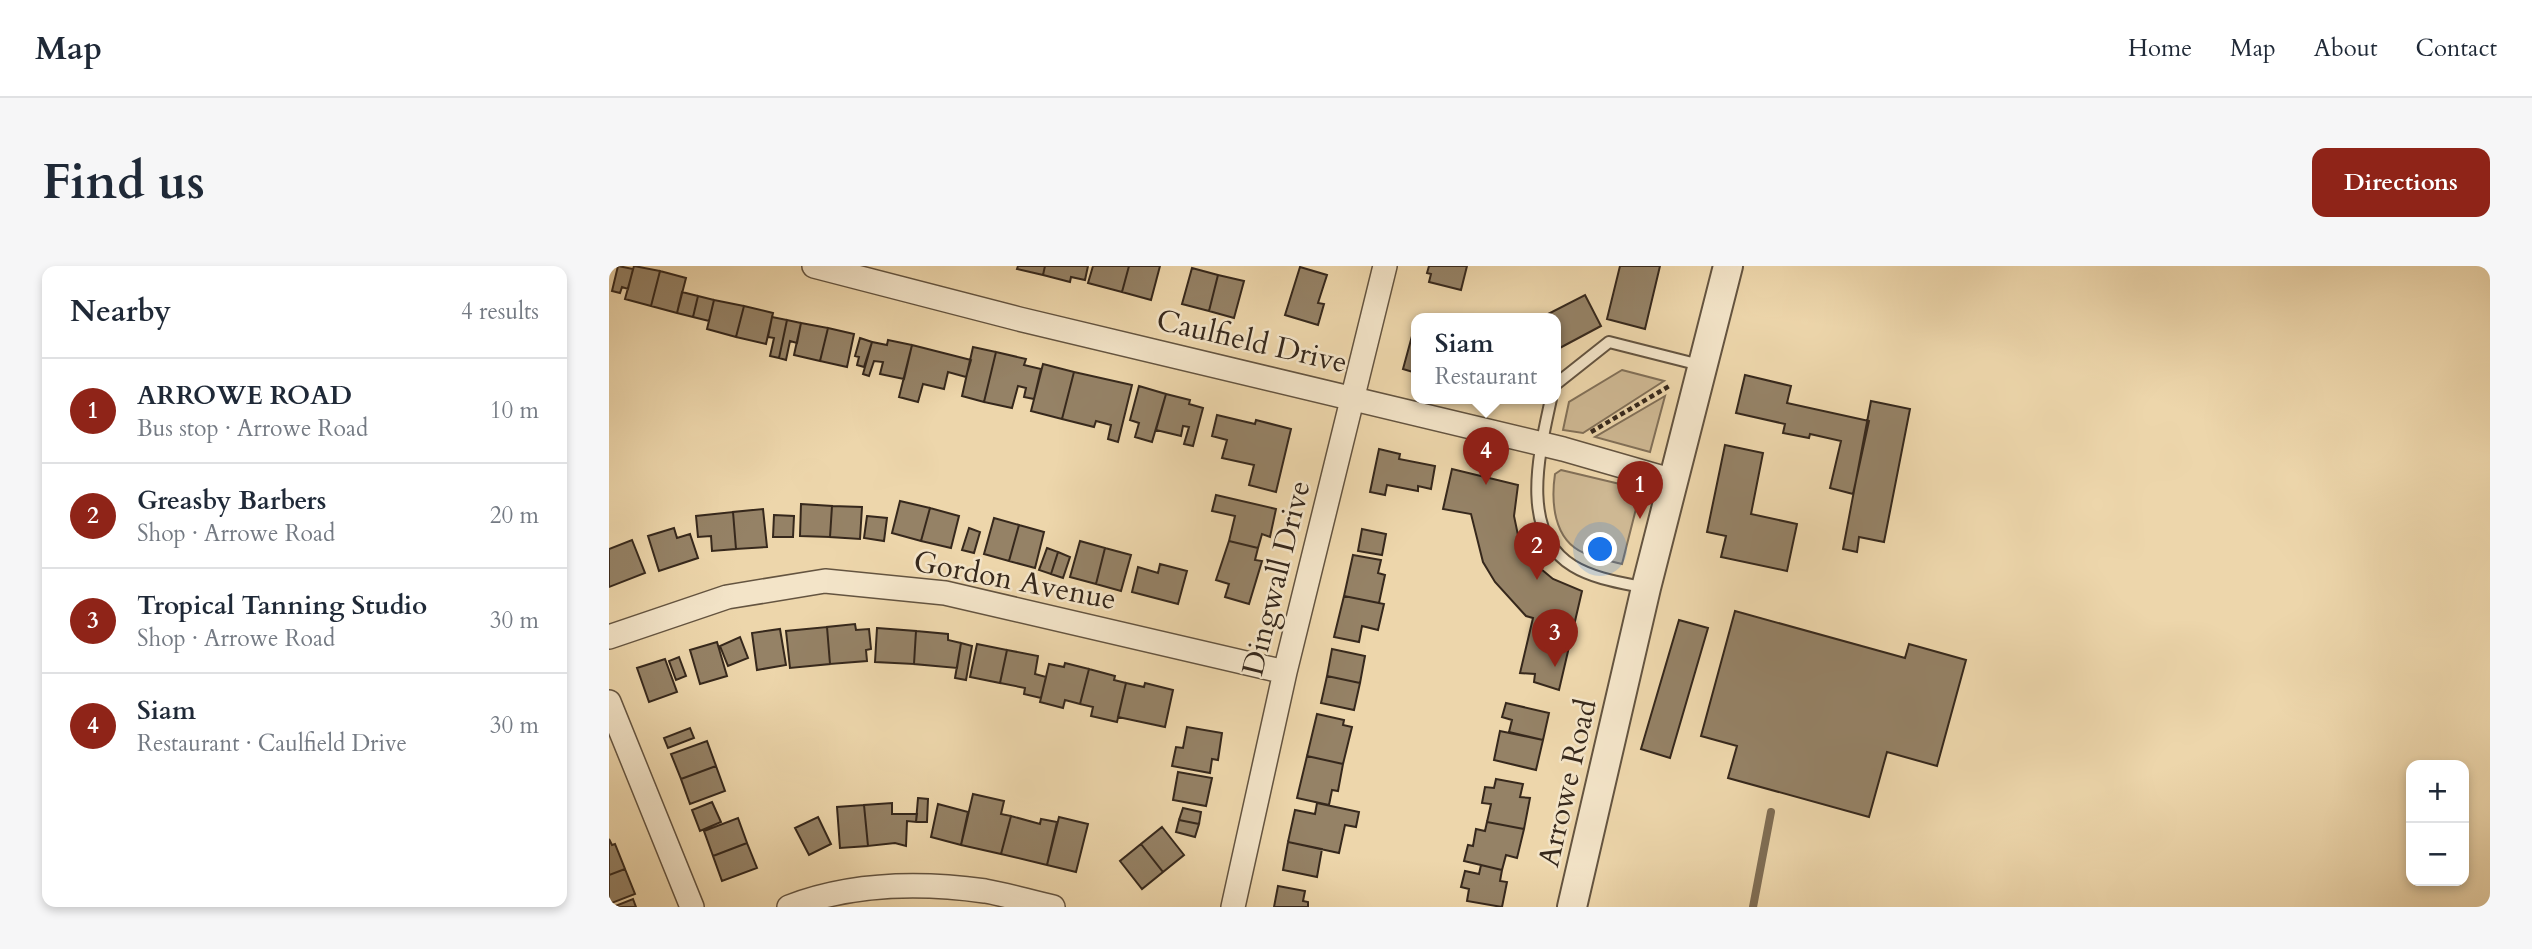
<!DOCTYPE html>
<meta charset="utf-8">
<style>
body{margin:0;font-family:Cardo,serif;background:#f6f6f7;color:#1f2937}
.controls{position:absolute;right:21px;bottom:21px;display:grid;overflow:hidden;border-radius:14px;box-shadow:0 4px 10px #0003}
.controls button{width:63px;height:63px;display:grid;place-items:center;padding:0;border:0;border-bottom:2px solid #e0e1e3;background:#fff;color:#1f2937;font:35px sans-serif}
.you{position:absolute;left:992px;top:284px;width:24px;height:24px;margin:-18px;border:5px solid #fff;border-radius:50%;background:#1a73e8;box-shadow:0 0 0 10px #1a73e833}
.badge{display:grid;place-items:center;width:46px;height:46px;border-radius:50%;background:#8f2418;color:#fff;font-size:23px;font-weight:700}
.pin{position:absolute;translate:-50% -58px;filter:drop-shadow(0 2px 4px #0008)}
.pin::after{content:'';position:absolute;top:37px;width:24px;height:21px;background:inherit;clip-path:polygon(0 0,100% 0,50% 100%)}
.popup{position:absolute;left:802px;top:47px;width:150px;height:91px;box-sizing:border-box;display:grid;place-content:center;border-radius:14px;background:#fff;filter:drop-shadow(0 2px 5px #0005);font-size:23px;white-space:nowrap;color:#747a83}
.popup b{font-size:26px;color:#1f2937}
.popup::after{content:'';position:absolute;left:50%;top:100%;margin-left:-14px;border:14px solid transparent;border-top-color:#fff}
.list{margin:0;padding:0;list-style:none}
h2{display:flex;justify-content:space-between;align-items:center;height:91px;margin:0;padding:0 28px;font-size:30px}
h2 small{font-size:23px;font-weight:400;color:#747a83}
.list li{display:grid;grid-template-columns:46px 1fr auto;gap:21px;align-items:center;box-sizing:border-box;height:105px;padding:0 28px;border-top:2px solid #e0e1e3}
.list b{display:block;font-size:26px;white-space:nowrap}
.list p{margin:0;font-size:23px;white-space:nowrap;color:#747a83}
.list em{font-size:23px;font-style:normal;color:#747a83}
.map{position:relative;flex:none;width:1881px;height:641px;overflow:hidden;border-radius:14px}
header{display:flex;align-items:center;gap:42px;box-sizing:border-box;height:98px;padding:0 35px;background:#fff;border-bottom:2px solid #e0e1e3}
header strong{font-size:33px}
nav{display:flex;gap:38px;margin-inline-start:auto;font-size:24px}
.intro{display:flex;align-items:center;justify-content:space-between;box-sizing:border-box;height:168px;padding:0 42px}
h1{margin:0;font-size:49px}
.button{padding:18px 32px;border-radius:14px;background:#8f2418;color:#fff;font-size:24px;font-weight:700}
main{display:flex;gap:42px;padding:0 42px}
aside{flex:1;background:#fff;border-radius:14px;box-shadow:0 4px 10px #0003}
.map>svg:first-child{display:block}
.green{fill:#ceb893;stroke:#827058;stroke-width:2}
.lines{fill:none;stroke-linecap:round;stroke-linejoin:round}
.stream{stroke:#7f6d54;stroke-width:8}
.building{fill:#958266;stroke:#36281c;stroke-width:2}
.service-casing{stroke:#645440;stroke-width:14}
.minor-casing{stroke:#645440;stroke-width:26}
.tertiary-casing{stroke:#645440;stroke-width:32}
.path{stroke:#36281c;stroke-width:4.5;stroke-dasharray:5 3.5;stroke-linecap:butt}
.service{stroke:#f3e4c8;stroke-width:10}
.minor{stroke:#f3e4c8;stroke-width:23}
.tertiary{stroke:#f3e4c8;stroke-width:28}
.labels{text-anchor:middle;stroke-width:5;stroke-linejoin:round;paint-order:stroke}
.street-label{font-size:30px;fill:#36281c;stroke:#f3e4c8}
</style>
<header>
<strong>Map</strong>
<nav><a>Home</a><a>Map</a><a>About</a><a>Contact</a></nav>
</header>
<div class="intro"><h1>Find us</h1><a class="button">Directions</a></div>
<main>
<aside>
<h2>Nearby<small>4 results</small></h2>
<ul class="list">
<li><span class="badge">1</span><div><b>ARROWE ROAD</b><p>Bus stop · Arrowe Road</p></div><em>10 m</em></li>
<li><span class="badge">2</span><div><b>Greasby Barbers</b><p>Shop · Arrowe Road</p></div><em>20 m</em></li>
<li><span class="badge">3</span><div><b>Tropical Tanning Studio</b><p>Shop · Arrowe Road</p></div><em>30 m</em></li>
<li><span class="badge">4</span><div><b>Siam</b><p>Restaurant · Caulfield Drive</p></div><em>30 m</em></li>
</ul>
</aside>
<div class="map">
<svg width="1881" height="641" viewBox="0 0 1881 641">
<rect width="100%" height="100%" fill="#edd6ab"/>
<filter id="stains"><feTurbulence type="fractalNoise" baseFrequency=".00286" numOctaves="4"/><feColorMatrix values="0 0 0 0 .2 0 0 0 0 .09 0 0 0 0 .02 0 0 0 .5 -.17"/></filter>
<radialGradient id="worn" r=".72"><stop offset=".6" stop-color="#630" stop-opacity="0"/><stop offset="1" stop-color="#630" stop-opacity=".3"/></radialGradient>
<path class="green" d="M1013,104l42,11 -81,52 -20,-3 6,-28z
M1056,130l-15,56 -55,-15z
M952,204l80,19 -19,75c-13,-3 -26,-6 -38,-11 -31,-13 -33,-52 -29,-79z"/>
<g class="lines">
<path class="stream" d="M1144,641l18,-95"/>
</g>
<path class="building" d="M9,0l15,3 -5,20 -6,-2 -2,6 -8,-2z
M25,0l26,5 -9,35 -26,-7z
M409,0h27l-2,9 -26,-6z
M436,0h43l-3,14 -14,-3 -1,5 -27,-7z
M484,0h36l-7,26 -34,-9z
M520,0h31l-9,34 -29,-8z
M820,0h38l-6,24 -32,-8 2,-8 -4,-1z
M1011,0h40l-15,63 -38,-10z
M691,1l27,8 -9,28 6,1 -6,21 -33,-10z
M583,2l26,7 -9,36 -27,-7z
M51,5l26,7 -9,35 -26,-7z
M609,9l26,6 -10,37 -25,-7z
M73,26l16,4 -5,21 -16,-4z
M976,29l16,31 -45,24v-31h-6l-2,-5z
M89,30l16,4 -5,21 -16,-4z
M105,34l30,6 -8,31 -29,-8z
M135,40l29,7 -7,31 -30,-7z
M163,51l15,3 -8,38 -9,-2 4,-18 -6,-1z
M178,54l14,3 -4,20 -7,-2 -4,19 -7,-2z
M192,57l27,5 -8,33 -26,-6z
M806,59h1v48l-13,-4z
M219,62l26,6 -7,33 -27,-6z
M251,72l12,4 -8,25 -7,-2 2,-8 -4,-1z
M279,74l24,5 -8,34 -24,-5 3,-12 -9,-1 -5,15 -6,-2 9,-32 15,3z
M303,79l59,15 -5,17 -18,-5 -4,17 -21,-5 -5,18 -19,-5z
M364,81l23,5 -12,50 -22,-6z
M387,86l30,7 -2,6 17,4 -7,30 -10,-2 2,-9 -8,-2 -6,22 -28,-6z
M434,98l31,8 -12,47 -31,-8z
M465,106l58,13 -14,57 -10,-3 3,-14 -15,-4 -2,6 -32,-8z
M1136,109l46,11 -4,17 82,18 -16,73 -23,-6 11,-47 -31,-7 -1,4 -26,-5 2,-9 -49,-11z
M530,120l27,8 -14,48 -17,-5 4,-14 -9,-3z
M557,128l24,6 -1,4 14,4 -10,38 -9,-2 5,-17 -6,-1 -2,10 -25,-6z
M1262,135l39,8 -26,133 -25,-5 -2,15 -14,-3z
M608,149l38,9 1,-4 35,9 -15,63 -27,-7 5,-20 -32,-7 5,-18 -15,-4z
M1116,179l38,8 -12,61 46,10 -10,47 -66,-14 5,-21 -19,-4z
M770,183l21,5 -1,5 36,7 -4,23 -13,-3v5l-31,-6 -2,10 -15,-3z
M843,203l66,16 -4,31 5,24 10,19 24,20 29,12 -23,99 -25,-8 1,-8 -15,-1 13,-55 -7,-2 -31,-34 -12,-20 -12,-48 -28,-5z
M607,229l60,14 -6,28 -8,-3 -4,14 -29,-7 6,-25 -23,-5z
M291,235l30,7 -9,33 -29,-8z
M192,238l31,2 -2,31 -30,-1z
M223,240l30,1 -2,32 -30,-2z
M321,242l29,8 -8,32 -30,-7z
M154,243l4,38 -31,2 -3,-37z
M124,246l3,37 -24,2 -1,-15 -13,1 -2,-21z
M165,249l20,1 -1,21h-20z
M258,250l20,2 -3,23 -20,-3z
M385,252l25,7 -10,36 -25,-7z
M410,259l25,7 -9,36 -26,-7z
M65,262l3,10 13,-4 8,24 -39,13 -11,-35z
M360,262l11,4 -6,21 -12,-3z
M753,263l24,5 -4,21 -24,-4z
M23,274l13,33 -36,14v-38z
M471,275l25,7 -9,36 -26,-7z
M620,275l29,7 -3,12 7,1 -13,43 -24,-7 4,-13 -13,-4z
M438,282l11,4 -7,22 -12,-4z
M496,282l26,7 -10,36 -25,-7z
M449,286l12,5 -7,21 -12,-4z
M744,289l28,5 -3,13 7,2 -6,28 -35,-7z
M551,298l27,7 -9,33 -46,-12 6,-25 20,6z
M735,330l40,8 -6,26 -16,-4 -3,16 -25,-5z
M1126,345l170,47 4,-14 57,16 -29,106 -50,-14 -18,65 -141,-39 9,-32 -36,-10z
M1070,354l29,8 -38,130 -29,-9z
M246,358l1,6 13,-1 2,20 -5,1 1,11 -37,3 -3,-37z
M218,361l3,37 -40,4 -4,-37z
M268,362l39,3 -2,33 -39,-2z
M171,363l6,36 -29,5 -5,-37z
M307,365l32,3v6l13,3 -4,25 -43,-4z
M131,371l8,21 -20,8 -8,-20z
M108,376l10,34 -27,8 -10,-34z
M352,377l11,3 -6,34 -11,-2z
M368,378l30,6 -7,33 -30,-6z
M723,383l33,7 -5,27 -33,-7z
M398,384l31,6 -3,18 11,3 -5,21 -17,-4 1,-6 -25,-5z
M70,391l7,19 -10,4 -7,-19z
M56,393l12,33 -28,10 -12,-34z
M456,397l24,6 -9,35 -15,-4 -2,8 -23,-6 9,-38 15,3z
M480,403l26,7 -1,4 12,3 -9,39 -26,-6 2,-9 -13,-3z
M718,410l33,7 -6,27 -33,-7z
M517,417l18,4 1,-4 28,7 -8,37 -47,-10z
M897,437l43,10 -6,27 -34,-8 3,-12 -10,-3z
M708,448l27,6 -1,5 9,2 -9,37 -36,-8z
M578,461l35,6 -4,27 -6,-1 -2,14 -38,-7 4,-19 7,1z
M81,462l4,10 -26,10 -4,-10z
M891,465l43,9 -7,30 -42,-10z
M98,475l9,25 -35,13 -10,-25z
M698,490l36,8 -5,27 -6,-1 -3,15 -32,-7z
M107,500l9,25 -35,13 -9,-25z
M569,506l34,6 -6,28 -33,-6z
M887,513l27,5 -3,13 10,1 -6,31 -37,-7 4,-18 -9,-1 3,-16 9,1z
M364,528l31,7 -3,13 10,2 -10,38 -40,-9z
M309,532l10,1 -1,23h-11z
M103,536l9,20 -21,9 -8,-21z
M283,537v11h25l-1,8 -9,-1 -1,25 -11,-3 -27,3 -4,-41z
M708,537l42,9 -3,15 -11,-2 -6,28 -51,-11 7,-32 20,4z
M329,538l30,8 -7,33 -30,-8z
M255,539l4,41 -28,2 -3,-41z
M574,542l18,4 -2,12 -20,-4z
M402,550l29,8 1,-5 16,3 -10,43 -46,-11z
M209,551l13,27 -22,11 -14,-27z
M450,551l29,7 -12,48 -29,-7z
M129,552l9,25 -34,13 -9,-25z
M570,554l20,4 -4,13 -19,-5z
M878,556l37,7 -7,29 -11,-3 -4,15 -38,-9 4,-16 5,1 3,-17 9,2z
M553,561l22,28 -21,17 -22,-28z
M0,573l3,6 3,-1 10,25 -16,6z
M679,576l34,7 -5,28 -34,-7z
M138,577l10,25 -35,13 -9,-25z
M532,578l22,28 -21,17 -22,-28z
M872,599l21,5 -2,11 7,1 -5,25 -35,-6 2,-12 -8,-2 4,-16 14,3z
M16,603l10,25 -26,10v-29z
M669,620l27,5 -2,10 5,1v5h-34z
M24,633l3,8h-23z"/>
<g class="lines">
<g class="service-casing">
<path id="service" d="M947,118l53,-42 91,23
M942,133c-11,51 -33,134 22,167 21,13 50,17 73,22"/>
</g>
<g class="minor-casing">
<path id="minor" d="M205,0l205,53 544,130 111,32
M0,371l118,-40 98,-16 120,12 340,79
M0,436l83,205
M180,641c62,-24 131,-25 196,-16 23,4 45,11 68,16
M624,641l52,-235 100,-406"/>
</g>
<g class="tertiary-casing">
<path id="tertiary" d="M963,641l74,-319 82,-322"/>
</g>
<path class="path" d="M982,166l80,-47"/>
<use href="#service" class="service"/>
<use href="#minor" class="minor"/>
<use href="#tertiary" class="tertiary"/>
</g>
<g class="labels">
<g class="street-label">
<text transform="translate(643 75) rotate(13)" y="10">Caulfield Drive</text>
<text transform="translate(667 312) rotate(-76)" y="10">Dingwall Drive</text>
<text transform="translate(406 314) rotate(11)" y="10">Gordon Avenue</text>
<text transform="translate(958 517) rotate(-77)" y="10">Arrowe Road</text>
</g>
</g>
<rect width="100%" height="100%" filter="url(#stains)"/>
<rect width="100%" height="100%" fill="url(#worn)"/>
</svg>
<div class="controls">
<button>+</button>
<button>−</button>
</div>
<div class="you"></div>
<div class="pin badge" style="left:1031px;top:253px">1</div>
<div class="pin badge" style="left:928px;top:314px">2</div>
<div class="pin badge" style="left:946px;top:401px">3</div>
<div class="pin badge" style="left:877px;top:219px">4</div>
<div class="popup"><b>Siam</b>Restaurant</div>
</div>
</main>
